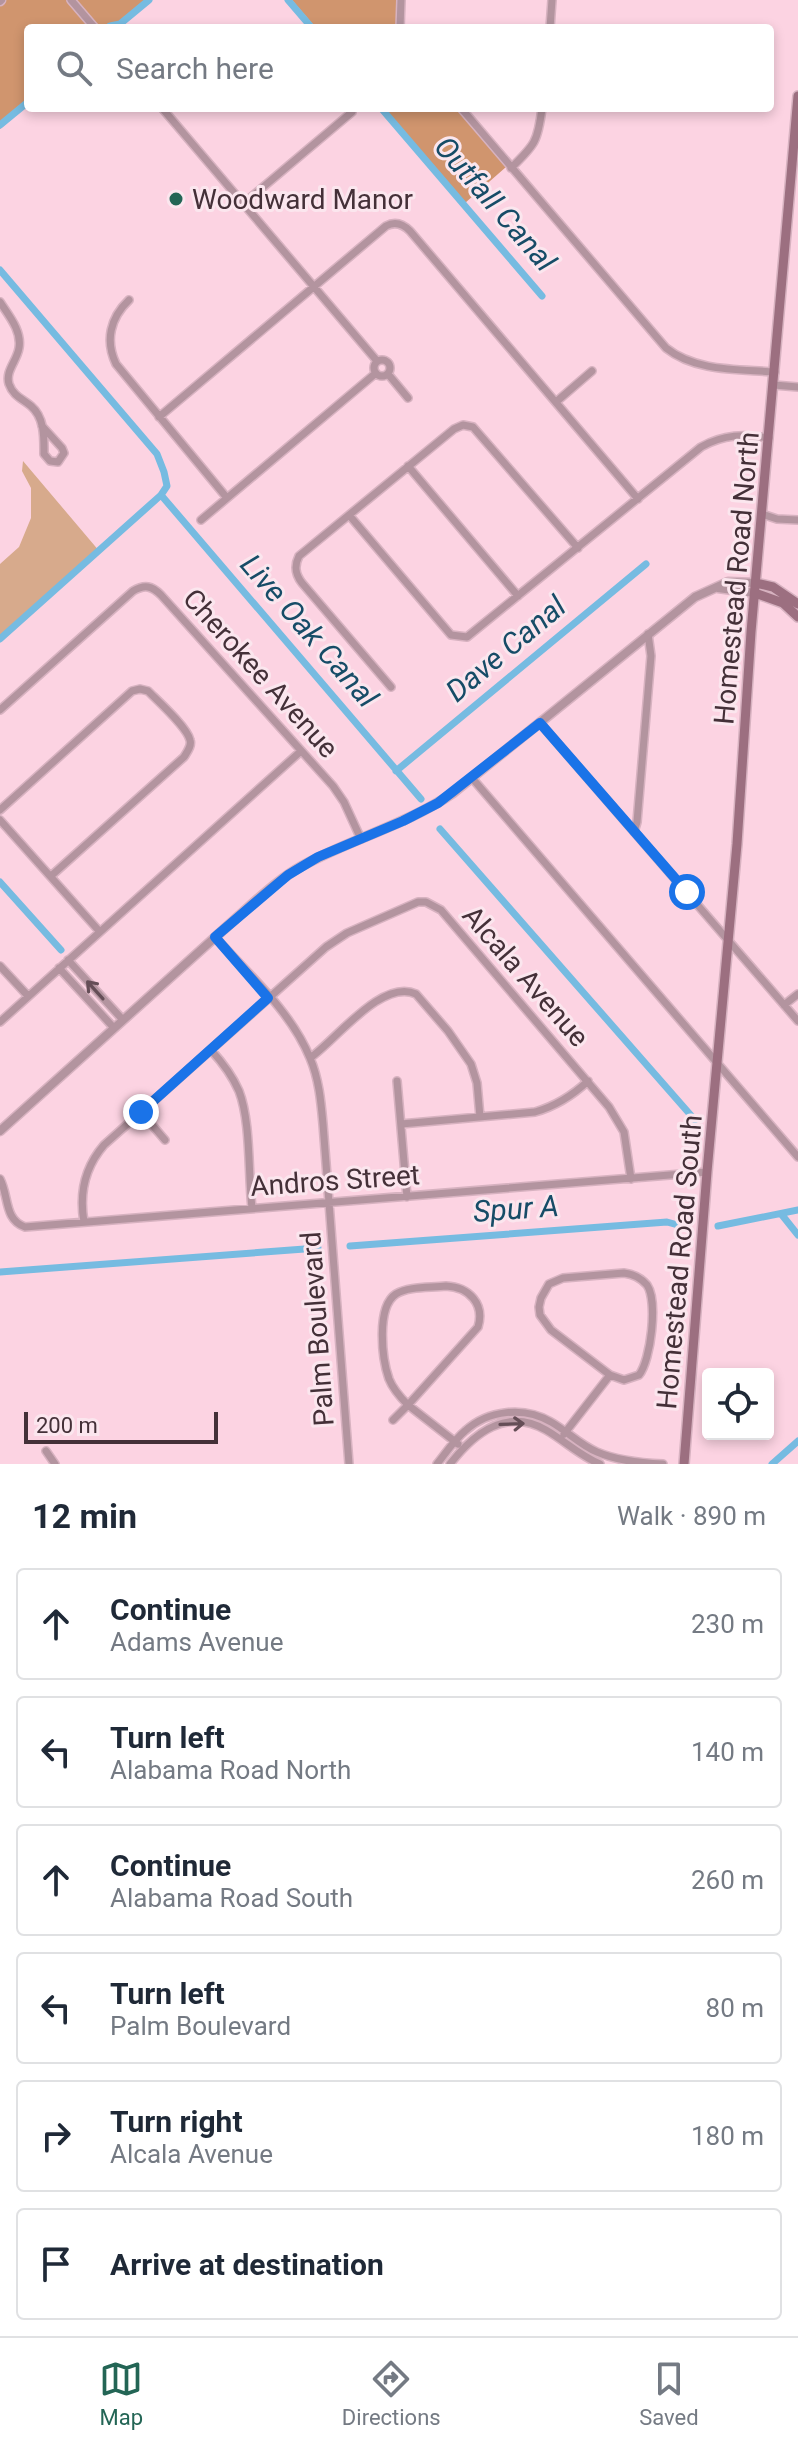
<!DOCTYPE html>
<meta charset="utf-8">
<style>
body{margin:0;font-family:Roboto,sans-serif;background:#f6f6f7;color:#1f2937}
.controls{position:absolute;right:24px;bottom:24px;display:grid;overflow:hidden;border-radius:8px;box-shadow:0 4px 12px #0003}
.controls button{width:72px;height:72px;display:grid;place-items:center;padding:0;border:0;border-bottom:2px solid #e0e1e3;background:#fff;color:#1f2937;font:40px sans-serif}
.scale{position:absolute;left:24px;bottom:20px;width:194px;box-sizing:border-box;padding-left:8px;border:4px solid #443038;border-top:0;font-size:22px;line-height:28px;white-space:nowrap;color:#443038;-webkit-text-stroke:6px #fbe6ee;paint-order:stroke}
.stop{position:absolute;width:24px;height:24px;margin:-18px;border:6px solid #1a73e8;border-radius:50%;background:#fff}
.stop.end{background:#1a73e8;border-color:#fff;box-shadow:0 2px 8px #0008}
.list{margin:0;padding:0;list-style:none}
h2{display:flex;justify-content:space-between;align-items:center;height:104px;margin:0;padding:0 32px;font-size:34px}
h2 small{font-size:26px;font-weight:400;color:#747a83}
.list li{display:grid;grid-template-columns:52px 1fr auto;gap:24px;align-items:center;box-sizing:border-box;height:112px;margin:0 16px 16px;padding:0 16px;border:2px solid #e0e1e3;border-radius:8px}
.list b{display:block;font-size:30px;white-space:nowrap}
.list p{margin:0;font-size:26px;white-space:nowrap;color:#747a83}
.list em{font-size:26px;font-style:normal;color:#747a83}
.icon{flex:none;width:44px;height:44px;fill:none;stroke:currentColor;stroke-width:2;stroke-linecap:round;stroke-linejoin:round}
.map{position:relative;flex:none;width:798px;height:1464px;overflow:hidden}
.search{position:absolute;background:#fff;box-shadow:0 4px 12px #0003;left:24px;right:24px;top:24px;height:88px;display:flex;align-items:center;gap:20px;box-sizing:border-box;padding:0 28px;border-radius:8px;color:#747a83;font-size:30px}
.sheet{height:872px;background:#fff}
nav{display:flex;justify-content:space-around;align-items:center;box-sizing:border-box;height:112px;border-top:2px solid #e0e1e3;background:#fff;font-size:22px;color:#747a83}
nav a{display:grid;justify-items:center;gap:4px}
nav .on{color:#236555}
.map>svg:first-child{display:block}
.green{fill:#d7aa8c}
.forest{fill:#d0956e}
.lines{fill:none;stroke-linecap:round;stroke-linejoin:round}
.canal{stroke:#76bbe1;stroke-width:7}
.minor-casing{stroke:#d7b2c0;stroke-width:10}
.tertiary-casing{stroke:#d7b2c0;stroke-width:11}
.secondary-casing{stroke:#d7b2c0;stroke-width:12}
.minor{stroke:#b3949f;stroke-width:7}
.tertiary{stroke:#b3949f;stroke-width:8}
.secondary{stroke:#9c6f80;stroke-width:9}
.oneway{stroke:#654e57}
.route{stroke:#1a73e8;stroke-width:10}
.poi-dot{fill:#236555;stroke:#fbe6ee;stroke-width:3}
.labels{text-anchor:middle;stroke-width:6;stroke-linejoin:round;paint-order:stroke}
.poi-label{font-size:28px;fill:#443038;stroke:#fbe6ee;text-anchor:start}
.street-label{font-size:28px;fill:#443038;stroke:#fbe6ee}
.water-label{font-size:30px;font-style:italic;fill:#164c67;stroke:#fbe6ee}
</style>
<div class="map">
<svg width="798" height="1464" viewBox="0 0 798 1464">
<rect width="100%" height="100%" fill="#fcd3e2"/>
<path class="green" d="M23,461l77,91 -100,89v-77l19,-17 12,-29v-30l-9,-17z"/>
<path class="forest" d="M6,0h144l-34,28h-88v77l-28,24v-124z
M292,0h106l-1,28h-81z
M384,108h73l49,59 -41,36z"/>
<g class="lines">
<path class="canal" d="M288,0l24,28
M110,26l10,-2 29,-24
M381,108l161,188
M0,125l28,-23
M0,270l157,184 7,18 3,14 -6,9 -161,144
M161,495l260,304
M396,771l250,-207
M440,829l255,291
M0,882l61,68
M782,1215l16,20
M718,1226l80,-16
M350,1246l317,-24 18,5
M0,1272l318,-24
M772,1464l26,-23"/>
<g class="minor-casing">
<path id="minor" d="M71,0l24,28
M400,28l1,-28
M550,28l2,-28
M162,108l215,253
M461,108l205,240c30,24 73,21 109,24
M511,168c24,-23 27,-27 31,-60
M243,204l109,-92
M129,300c-19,18 -24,41 -13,64l111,134
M0,302c9,14 22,29 19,46 -2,13 -14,23 -10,36 4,12 14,15 22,22 14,12 13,32 13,48l6,7 8,1 6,-9 -2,-5 -20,-22
M374 368a8 8 0 1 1 16 0a8 8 0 1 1-16 0Z
M388,374l20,24
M774,385l24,2
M556,402l36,-31
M159,417l227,-191c9,-5 17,-2 24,5l228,268
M408,466l110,130
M762,514l15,5 21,1
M349,515l102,120 16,2 234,-190c23,-13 43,-13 68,-9
M201,520l175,-147
M391,687l-89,-104c-7,-9 -8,-17 -3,-27l155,-127 9,-4 10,2 105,121
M0,710l133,-119c12,-7 19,-5 28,4l172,191 11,16 17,37
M540,723l258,298
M472,778l326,379
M0,810l132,-119 8,-2 8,2c10,10 39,36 42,49 2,6 -3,12 -6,17l-133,119
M0,820l100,112
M634,832l3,-10 14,-166 -3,-22
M215,937c33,37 76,74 95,121 9,21 11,44 13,66l26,340
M68,960l55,60
M0,966l28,30
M59,968l55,60
M784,1005l14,-11
M0,1022l301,-271
M211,1050c11,12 21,25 28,41 12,31 9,82 13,117
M310,1058c26,-18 72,-80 106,-64l32,37 23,33 6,19 3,34
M397,1081l10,116
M141,1112l24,28
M401,1124l134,-12c21,-6 38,-17 53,-31
M0,1179c9,17 4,41 25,48l682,-55
M84,1222c-5,-29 1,-55 20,-77l222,-198 21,-14 71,-31h8l15,8 168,197 15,25 7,47
M624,1273c9,1 17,5 23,12 11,16 4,75 -8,90l-15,5 -14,-5 -59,-45 -11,-15 -1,-8 2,-9 8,-14 14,-6z
M446,1286c23,1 39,18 32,41l-70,78c-8,-8 -15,-16 -19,-26 -7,-20 -13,-72 7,-85 13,-8 35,-6 50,-8z
M393,1420l15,-15 50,39
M564,1434l46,-59
M46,1451l9,13
M437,1464c9,-11 17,-24 28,-33 23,-21 59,-25 86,-9 16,9 29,23 46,30 21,9 44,11 66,12
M450,1464c24,-31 56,-57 96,-34 19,11 34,26 54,34"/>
</g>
<g class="tertiary-casing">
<path id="tertiary" d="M0,1l1,-1
M718,588l37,5
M0,1131l252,-227c16,-14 32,-28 50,-38 49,-27 104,-41 151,-73l242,-196 33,-15 28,1"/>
</g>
<g class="secondary-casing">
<path id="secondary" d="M756,583l17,4 25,17
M755,593l28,10 15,14
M684,1464l23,-292 30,-328 14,-212 47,-536"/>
</g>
<use href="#minor" class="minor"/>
<use href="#tertiary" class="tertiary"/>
<use href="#secondary" class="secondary"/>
</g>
<defs><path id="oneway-shaft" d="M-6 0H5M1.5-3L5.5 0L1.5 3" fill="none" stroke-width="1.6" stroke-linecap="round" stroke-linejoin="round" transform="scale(2)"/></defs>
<g class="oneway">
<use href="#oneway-shaft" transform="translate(95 990) rotate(-132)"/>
<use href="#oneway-shaft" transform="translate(512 1424) rotate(-2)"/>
</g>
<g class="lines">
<path class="route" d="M141,1112l127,-114 -53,-61 73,-62 30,-18 85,-36 35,-18 102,-80 147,169"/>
</g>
<circle class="poi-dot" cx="176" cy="199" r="8"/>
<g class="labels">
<g class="poi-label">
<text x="192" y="209">Woodward Manor</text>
</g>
<g class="street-label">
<text transform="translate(736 578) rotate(-85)" y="10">Homestead Road North</text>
<text transform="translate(261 673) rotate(48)" y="10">Cherokee Avenue</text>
<text transform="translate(526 976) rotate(49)" y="10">Alcala Avenue</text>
<text transform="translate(335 1180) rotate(-4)" y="10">Andros Street</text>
<text transform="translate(679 1262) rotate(-85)" y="10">Homestead Road South</text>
<text transform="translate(317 1329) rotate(-94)" y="10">Palm Boulevard</text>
</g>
<g class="water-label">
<text transform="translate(495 204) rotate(49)" y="10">Outfall Canal</text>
<text transform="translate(309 631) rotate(49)" y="10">Live Oak Canal</text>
<text transform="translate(506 649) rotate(-40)" y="10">Dave Canal</text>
<text transform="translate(516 1209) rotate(-4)" y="10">Spur A</text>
</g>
</g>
</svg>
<div class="controls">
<button><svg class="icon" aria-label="locate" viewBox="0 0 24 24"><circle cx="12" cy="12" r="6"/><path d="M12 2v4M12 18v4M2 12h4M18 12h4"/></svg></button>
</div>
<div class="scale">200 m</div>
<div class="stop" style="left:687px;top:892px"></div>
<div class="stop end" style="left:141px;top:1112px"></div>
<div class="search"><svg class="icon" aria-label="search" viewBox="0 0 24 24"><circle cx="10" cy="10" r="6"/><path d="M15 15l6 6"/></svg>Search here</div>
</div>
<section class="sheet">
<h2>12 min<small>Walk · 890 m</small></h2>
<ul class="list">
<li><svg class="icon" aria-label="ahead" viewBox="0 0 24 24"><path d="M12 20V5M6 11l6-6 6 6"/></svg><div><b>Continue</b><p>Adams Avenue</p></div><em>230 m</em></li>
<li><svg class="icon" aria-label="left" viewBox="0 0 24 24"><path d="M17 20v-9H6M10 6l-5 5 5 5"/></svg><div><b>Turn left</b><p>Alabama Road North</p></div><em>140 m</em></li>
<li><svg class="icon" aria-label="ahead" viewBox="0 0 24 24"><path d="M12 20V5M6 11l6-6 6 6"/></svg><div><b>Continue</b><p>Alabama Road South</p></div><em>260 m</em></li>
<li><svg class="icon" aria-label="left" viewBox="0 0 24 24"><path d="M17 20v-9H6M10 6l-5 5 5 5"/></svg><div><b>Turn left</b><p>Palm Boulevard</p></div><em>80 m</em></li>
<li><svg class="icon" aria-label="right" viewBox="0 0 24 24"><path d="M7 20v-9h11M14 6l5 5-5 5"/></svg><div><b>Turn right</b><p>Alcala Avenue</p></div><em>180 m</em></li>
<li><svg class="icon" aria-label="arrive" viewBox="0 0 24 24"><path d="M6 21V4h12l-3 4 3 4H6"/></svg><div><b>Arrive at destination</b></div></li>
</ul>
</section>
<nav>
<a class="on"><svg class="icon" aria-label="map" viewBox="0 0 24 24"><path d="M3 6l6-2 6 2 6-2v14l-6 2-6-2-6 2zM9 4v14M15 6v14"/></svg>Map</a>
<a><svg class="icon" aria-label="directions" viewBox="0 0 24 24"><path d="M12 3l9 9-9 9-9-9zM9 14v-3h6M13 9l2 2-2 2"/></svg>Directions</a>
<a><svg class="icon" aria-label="saved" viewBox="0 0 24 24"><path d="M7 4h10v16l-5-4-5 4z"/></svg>Saved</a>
</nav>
